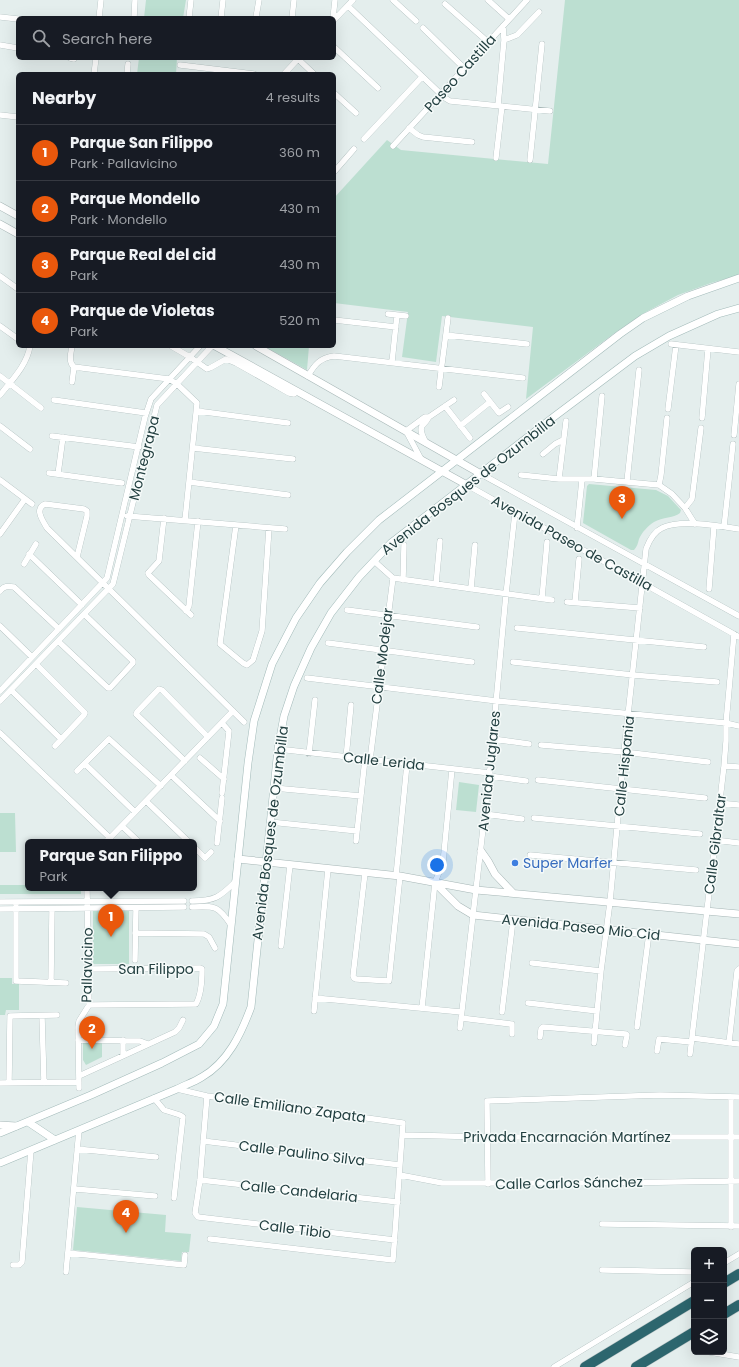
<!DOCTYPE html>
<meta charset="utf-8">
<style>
body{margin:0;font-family:Poppins,sans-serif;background:#20242c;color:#f1f3f6}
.controls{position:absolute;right:12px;bottom:12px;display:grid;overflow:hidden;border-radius:6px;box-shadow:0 4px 16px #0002}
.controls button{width:36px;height:36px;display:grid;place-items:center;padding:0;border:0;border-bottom:1px solid #363941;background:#171b24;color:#f1f3f6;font:20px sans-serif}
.you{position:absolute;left:437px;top:865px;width:14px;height:14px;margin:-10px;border:3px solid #fff;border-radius:50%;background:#1a73e8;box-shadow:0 0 0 6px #1a73e833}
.badge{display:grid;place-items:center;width:26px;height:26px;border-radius:50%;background:#ea580c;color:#fff;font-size:13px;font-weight:700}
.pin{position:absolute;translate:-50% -33px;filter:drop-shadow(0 1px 2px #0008)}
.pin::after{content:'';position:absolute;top:21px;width:14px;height:12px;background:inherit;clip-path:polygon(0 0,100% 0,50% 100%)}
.popup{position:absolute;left:25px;top:839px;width:172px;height:52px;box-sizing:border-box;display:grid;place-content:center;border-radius:6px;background:#171b24;filter:drop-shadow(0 1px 3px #0005);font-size:13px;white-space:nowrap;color:#9ea1a6}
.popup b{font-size:15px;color:#f1f3f6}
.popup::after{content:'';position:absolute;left:50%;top:100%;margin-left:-8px;border:8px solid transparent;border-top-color:#171b24}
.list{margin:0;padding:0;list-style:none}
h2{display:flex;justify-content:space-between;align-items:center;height:52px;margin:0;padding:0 16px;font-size:17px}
h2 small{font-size:13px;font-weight:400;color:#9ea1a6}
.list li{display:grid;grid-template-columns:26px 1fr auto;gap:12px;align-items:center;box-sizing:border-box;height:56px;padding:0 16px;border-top:1px solid #363941}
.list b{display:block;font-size:15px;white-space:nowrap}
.list p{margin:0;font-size:13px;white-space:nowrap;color:#9ea1a6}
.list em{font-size:13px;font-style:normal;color:#9ea1a6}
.icon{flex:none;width:22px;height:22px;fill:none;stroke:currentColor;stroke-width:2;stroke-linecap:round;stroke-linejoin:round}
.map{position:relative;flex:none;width:739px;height:1367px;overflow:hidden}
.search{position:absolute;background:#171b24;box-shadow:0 4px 16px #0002;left:16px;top:16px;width:320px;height:44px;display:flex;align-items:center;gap:10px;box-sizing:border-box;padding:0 14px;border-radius:6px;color:#9ea1a6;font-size:15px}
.panel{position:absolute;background:#171b24;box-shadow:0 4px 16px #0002;left:16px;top:72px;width:320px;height:276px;border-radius:6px}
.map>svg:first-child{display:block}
.green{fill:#bcdfd1}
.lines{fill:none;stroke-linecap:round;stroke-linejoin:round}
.minor-casing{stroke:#a6b6b6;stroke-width:6}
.tertiary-casing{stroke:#a6b6b6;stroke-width:8}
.secondary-casing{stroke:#a2bab9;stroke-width:8}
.motorway-casing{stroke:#c1c9ca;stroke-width:11}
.minor{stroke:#fff;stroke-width:5.5}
.tertiary{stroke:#fff;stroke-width:7}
.secondary{stroke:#fff;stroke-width:7}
.motorway{stroke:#2d666e;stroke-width:10}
.shop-dot{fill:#3f7fe0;stroke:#f5faf9;stroke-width:1.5}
.labels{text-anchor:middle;stroke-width:3;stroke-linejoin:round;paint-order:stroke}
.street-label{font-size:14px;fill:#223f40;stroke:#f5faf9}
.shop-label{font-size:14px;fill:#366cbe;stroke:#f5faf9;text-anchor:start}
</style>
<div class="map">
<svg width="739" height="1367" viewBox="0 0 739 1367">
<rect width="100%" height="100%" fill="#e4eeed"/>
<path class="green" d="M146,0h40l-3,18h-39z
M565,0h174v275l-28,8 -33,12 -32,17 -30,20 -90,67 7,-72 -91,-11 -6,46 -34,-5 6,-45 -74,-9v-105l53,-58 14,10 147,14z
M139,58h38l-1,16h-39z
M264,346h45l-2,24z
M589,484l67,6 12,6 13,14 -1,3c-5,5 -18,4 -26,9 -6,4 -12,10 -15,17 -1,4 -2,8 -5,11h-3l-48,-27 4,-37z
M459,782l20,3 -3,27 -20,-2z
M0,813h15l1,39h-16z
M0,885h28v3h53v6h-81z
M93,910l36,1v53h-36z
M0,978h12v6h7v26h-13l-1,5h-5z
M83,1042h19v15l-16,8 -3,-5z
M77,1207l89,8 -1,17 26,2 -2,18h-7l-1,9 -108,-11z"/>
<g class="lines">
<g class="minor-casing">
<path id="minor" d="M393,0l23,21
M488,0l21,19
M445,4l43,38
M348,6l97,92 5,3 100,10
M0,17l18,2
M256,17l3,-17
M99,18l2,-18
M134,18l1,-18
M189,18l2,-18
M221,18l2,-18
M292,18l2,-18
M333,18l2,-18
M334,20l19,-20
M423,28l41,40
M504,40l13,-5 22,-23
M0,45l18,3
M334,47l44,41
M70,58l4,1
M298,59l16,15
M180,65l74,9
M94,74l2,-16
M127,74l1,-10
M284,74l15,-16
M334,93l22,20
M498,106l6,-66 -1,-14
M0,115l18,2
M409,128l9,7 5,2 49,5
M364,139l58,-62
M393,146l134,-146
M496,158l6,-52
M530,160l12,-116
M334,172l20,-23
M0,276l18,13
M388,314l18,2
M334,320l62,7
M0,326l18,13
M446,335l81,9
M671,344l68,8
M72,346c-1,7 -4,16 2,21l95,12 8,5 20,19 -12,117
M171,346l19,11 17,12 3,-1 16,-9 10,4 53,30 5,1 3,-3
M392,362l5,-47
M0,376l41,32
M308,376c7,-12 12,-18 26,-20l189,22
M72,382l2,-15
M439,387l9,-69
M484,394l15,19 9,-6
M0,395c12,-15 27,-30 30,-49
M54,400l92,13
M445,406l25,32
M668,409l8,-64
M197,411l91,12
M702,418l6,-69
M0,426l30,23
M460,426l30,-24
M734,435l5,-51
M52,436l87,11
M426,443c-2,-5 -7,-12 -4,-17 3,-3 5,-5 7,-9l25,-17
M193,448l100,11
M543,454l12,-10 8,-4
M421,459l-15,-28 19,-14h4
M49,473l73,10
M58,474l5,-37
M481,474l258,142
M521,475l38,4h35l65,6 13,9 13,14 10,16
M559,479l7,-58
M594,479l8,-83
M0,480l32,24
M627,481l12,-111
M189,482l99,13
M467,485l272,152
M659,485l2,-10 6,-57
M685,508l7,-9 9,-71
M127,516l158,13
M164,518l-5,43 -11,12 1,2 42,40
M236,525l-16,119 23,19 4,2 6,-5 9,-29 7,-103
M724,527l9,-83
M577,528l5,-48
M0,534l25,-35
M29,554l53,51
M77,557l10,-41v-5l-3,-2 -39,-5c-11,5 -2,17 2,24l197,194
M374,561l19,17
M24,564l12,-20
M393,578l159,22
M403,580l1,-35
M436,584l4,-43
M471,589l4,-44
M709,589l5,-63
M0,591c4,-5 7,-5 14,-4l45,42
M542,598l5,-56
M567,602l73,6
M575,602l4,-43
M347,610l130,17
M186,611l3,-5 9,-85
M0,626l32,31
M517,628l187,19
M58,641l50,47h2l23,-25v-2l-49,-47
M328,643l144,19
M513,662l120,13 84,7
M36,664l49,49 -1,2 -29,31
M307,678l190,23 229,22 13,3
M11,690l50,49
M0,691l107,-113 38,-161 6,-18 49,-53
M0,701l113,-117 44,-179 55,-59
M222,723l7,8 -7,62
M0,733l110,105
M493,739l36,5
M541,745l83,7 84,10
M278,749l212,24
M309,754l6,-54
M200,758l24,21
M346,758l5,-53
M370,760l23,-182
M185,761l-49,-47 1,-2 22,-23 3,1 46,47
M85,764l50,48
M724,766l15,1
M77,771l32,-32 52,47
M171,775l49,46
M489,776l37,5
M538,780l167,18
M274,788l87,8
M146,801l43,41
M719,803l20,2
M485,814l37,5
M534,818l166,16
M270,822l87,9
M122,826l17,16
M715,840l24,3
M356,841l9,-82
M106,842l127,-131
M217,843l5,-45
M194,847l11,11 6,-6
M530,855l166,15
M365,873l-12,103 1,2 2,1 33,2 11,-105
M396,876l11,-112
M192,901c23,0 28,-4 44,-20
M0,902l184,-1
M16,906v75l50,2
M192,907c23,-1 26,-2 39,18
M0,909l184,-2
M135,933l69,1 5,3 6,11
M281,946l9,-81
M135,960l1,-52
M532,963l69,8
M88,969l112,-1 2,1c0,11 -1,26 -6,35l-107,1
M51,982l1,-73
M315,998l146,14
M528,1003l69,8
M422,1008l13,-126 8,-19 9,-94
M314,1011l14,-142
M502,1012l11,-92
M42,1016l2,67
M461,1018l50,6h1v10
M637,1027l12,-94
M460,1028l30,-260 16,-174 9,-81
M540,1037l1,-8 2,-2 83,7 1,1 -2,10
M692,1038l47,6
M78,1040l62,1 8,3
M123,1040v15
M594,1043l7,-72 9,-69 14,-150 22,-203c3,-8 7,-17 16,-21 18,-9 57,-2 77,1
M729,1043l8,-72 2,-2
M657,1051l2,-12 32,3
M690,1054l34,-288 2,-25v-18l8,-89
M79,1076l96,-44 4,-4 4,-8
M0,1083l79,-1
M9,1083l1,-67 47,-1
M79,1088l-1,-61 1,-6 10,-16 -2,-117
M177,1089l30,7 196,27 -10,137 -183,-21
M207,1096l-7,84 -5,33 3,4 197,23
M731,1097v130
M154,1098l10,12 16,5 3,2 -9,81
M402,1135l85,2h252
M203,1141l197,24
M77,1149l79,8
M400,1175l42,8h168l129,-2
M200,1180l198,22
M488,1184l-1,-83 173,-6 79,2
M75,1189l80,7
M602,1224l137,2
M68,1253l116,12 1,-10
M724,1263l15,-9
M13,1265h6l3,-3 9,-112
M602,1270l92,2
M66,1272l13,-142
M709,1352l30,5
M554,1367l140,-85"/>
</g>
<g class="tertiary-casing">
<path id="tertiary" d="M0,206l18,10
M0,224l18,10
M215,346l252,139
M256,346l225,128
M481,851l7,10 7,13 18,19
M238,859l162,17 76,14 263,24
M435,883l23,23 15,9 266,29
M0,1125l16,1"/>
</g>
<g class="secondary-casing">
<path id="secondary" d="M28,1122l27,18
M0,1133l91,-38 71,-32 37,-19 15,-18 9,-22 25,-241 6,-42 18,-57 24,-46 24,-35 27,-31 32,-32 241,-186 23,-16 45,-22 51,-18
M0,1163l177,-74c8,-4 17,-7 25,-12 26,-15 39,-43 49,-70l27,-258 6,-33 10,-30 17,-38 20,-35 28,-36 32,-34 164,-127 80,-60 34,-20 49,-22 21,-6"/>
</g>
<g class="motorway-casing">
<path id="motorway" d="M724,1283l15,-9
M724,1314l15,-9
M585,1367l109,-66
M636,1367l58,-35"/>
</g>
<use href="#minor" class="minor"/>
<use href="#tertiary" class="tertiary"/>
<use href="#secondary" class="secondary"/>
<use href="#motorway" class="motorway"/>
</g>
<circle class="shop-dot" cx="515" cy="863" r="4"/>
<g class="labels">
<g class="street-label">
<text transform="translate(460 73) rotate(-48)" y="5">Paseo Castilla</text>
<text transform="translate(144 458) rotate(-76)" y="5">Montegrapa</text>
<text transform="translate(468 485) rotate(-38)" y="5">Avenida Bosques de Ozumbilla</text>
<text transform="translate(572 543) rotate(29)" y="5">Avenida Paseo de Castilla</text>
<text transform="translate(382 656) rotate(-83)" y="5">Calle Modejar</text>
<text transform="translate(384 761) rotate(6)" y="5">Calle Lerida</text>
<text transform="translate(624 766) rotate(-84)" y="5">Calle Hispania</text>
<text transform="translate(489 771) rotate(-84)" y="5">Avenida Juglares</text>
<text transform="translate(270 833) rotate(-83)" y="5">Avenida Bosques de Ozumbilla</text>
<text transform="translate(715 844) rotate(-83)" y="5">Calle Gibraltar</text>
<text transform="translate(581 927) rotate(6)" y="5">Avenida Paseo Mio Cid</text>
<text transform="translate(87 965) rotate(-89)" y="5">Pallavicino</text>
<text x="156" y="974">San Filippo</text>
<text transform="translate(290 1107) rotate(8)" y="5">Calle Emiliano Zapata</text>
<text x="567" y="1142">Privada Encarnación Martínez</text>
<text transform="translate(302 1153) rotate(7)" y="5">Calle Paulino Silva</text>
<text transform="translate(569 1183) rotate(-1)" y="5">Calle Carlos Sánchez</text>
<text transform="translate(299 1191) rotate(6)" y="5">Calle Candelaria</text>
<text transform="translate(295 1229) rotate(7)" y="5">Calle Tibio</text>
</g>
<g class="shop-label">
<text x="523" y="868">Super Marfer</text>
</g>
</g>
</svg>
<div class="controls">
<button>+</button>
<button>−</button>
<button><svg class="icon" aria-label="layers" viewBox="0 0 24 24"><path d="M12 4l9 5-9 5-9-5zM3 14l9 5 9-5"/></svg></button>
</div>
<div class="you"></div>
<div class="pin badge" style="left:111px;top:937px">1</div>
<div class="popup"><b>Parque San Filippo</b>Park</div>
<div class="pin badge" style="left:92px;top:1049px">2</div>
<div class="pin badge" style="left:622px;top:519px">3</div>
<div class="pin badge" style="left:126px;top:1233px">4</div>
<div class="search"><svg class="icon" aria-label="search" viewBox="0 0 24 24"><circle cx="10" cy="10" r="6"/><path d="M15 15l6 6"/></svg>Search here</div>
<section class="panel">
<h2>Nearby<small>4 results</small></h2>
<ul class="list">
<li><span class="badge">1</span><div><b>Parque San Filippo</b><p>Park · Pallavicino</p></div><em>360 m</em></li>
<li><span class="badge">2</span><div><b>Parque Mondello</b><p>Park · Mondello</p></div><em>430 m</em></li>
<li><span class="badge">3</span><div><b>Parque Real del cid</b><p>Park</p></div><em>430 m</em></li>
<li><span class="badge">4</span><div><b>Parque de Violetas</b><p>Park</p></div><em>520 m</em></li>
</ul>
</section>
</div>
